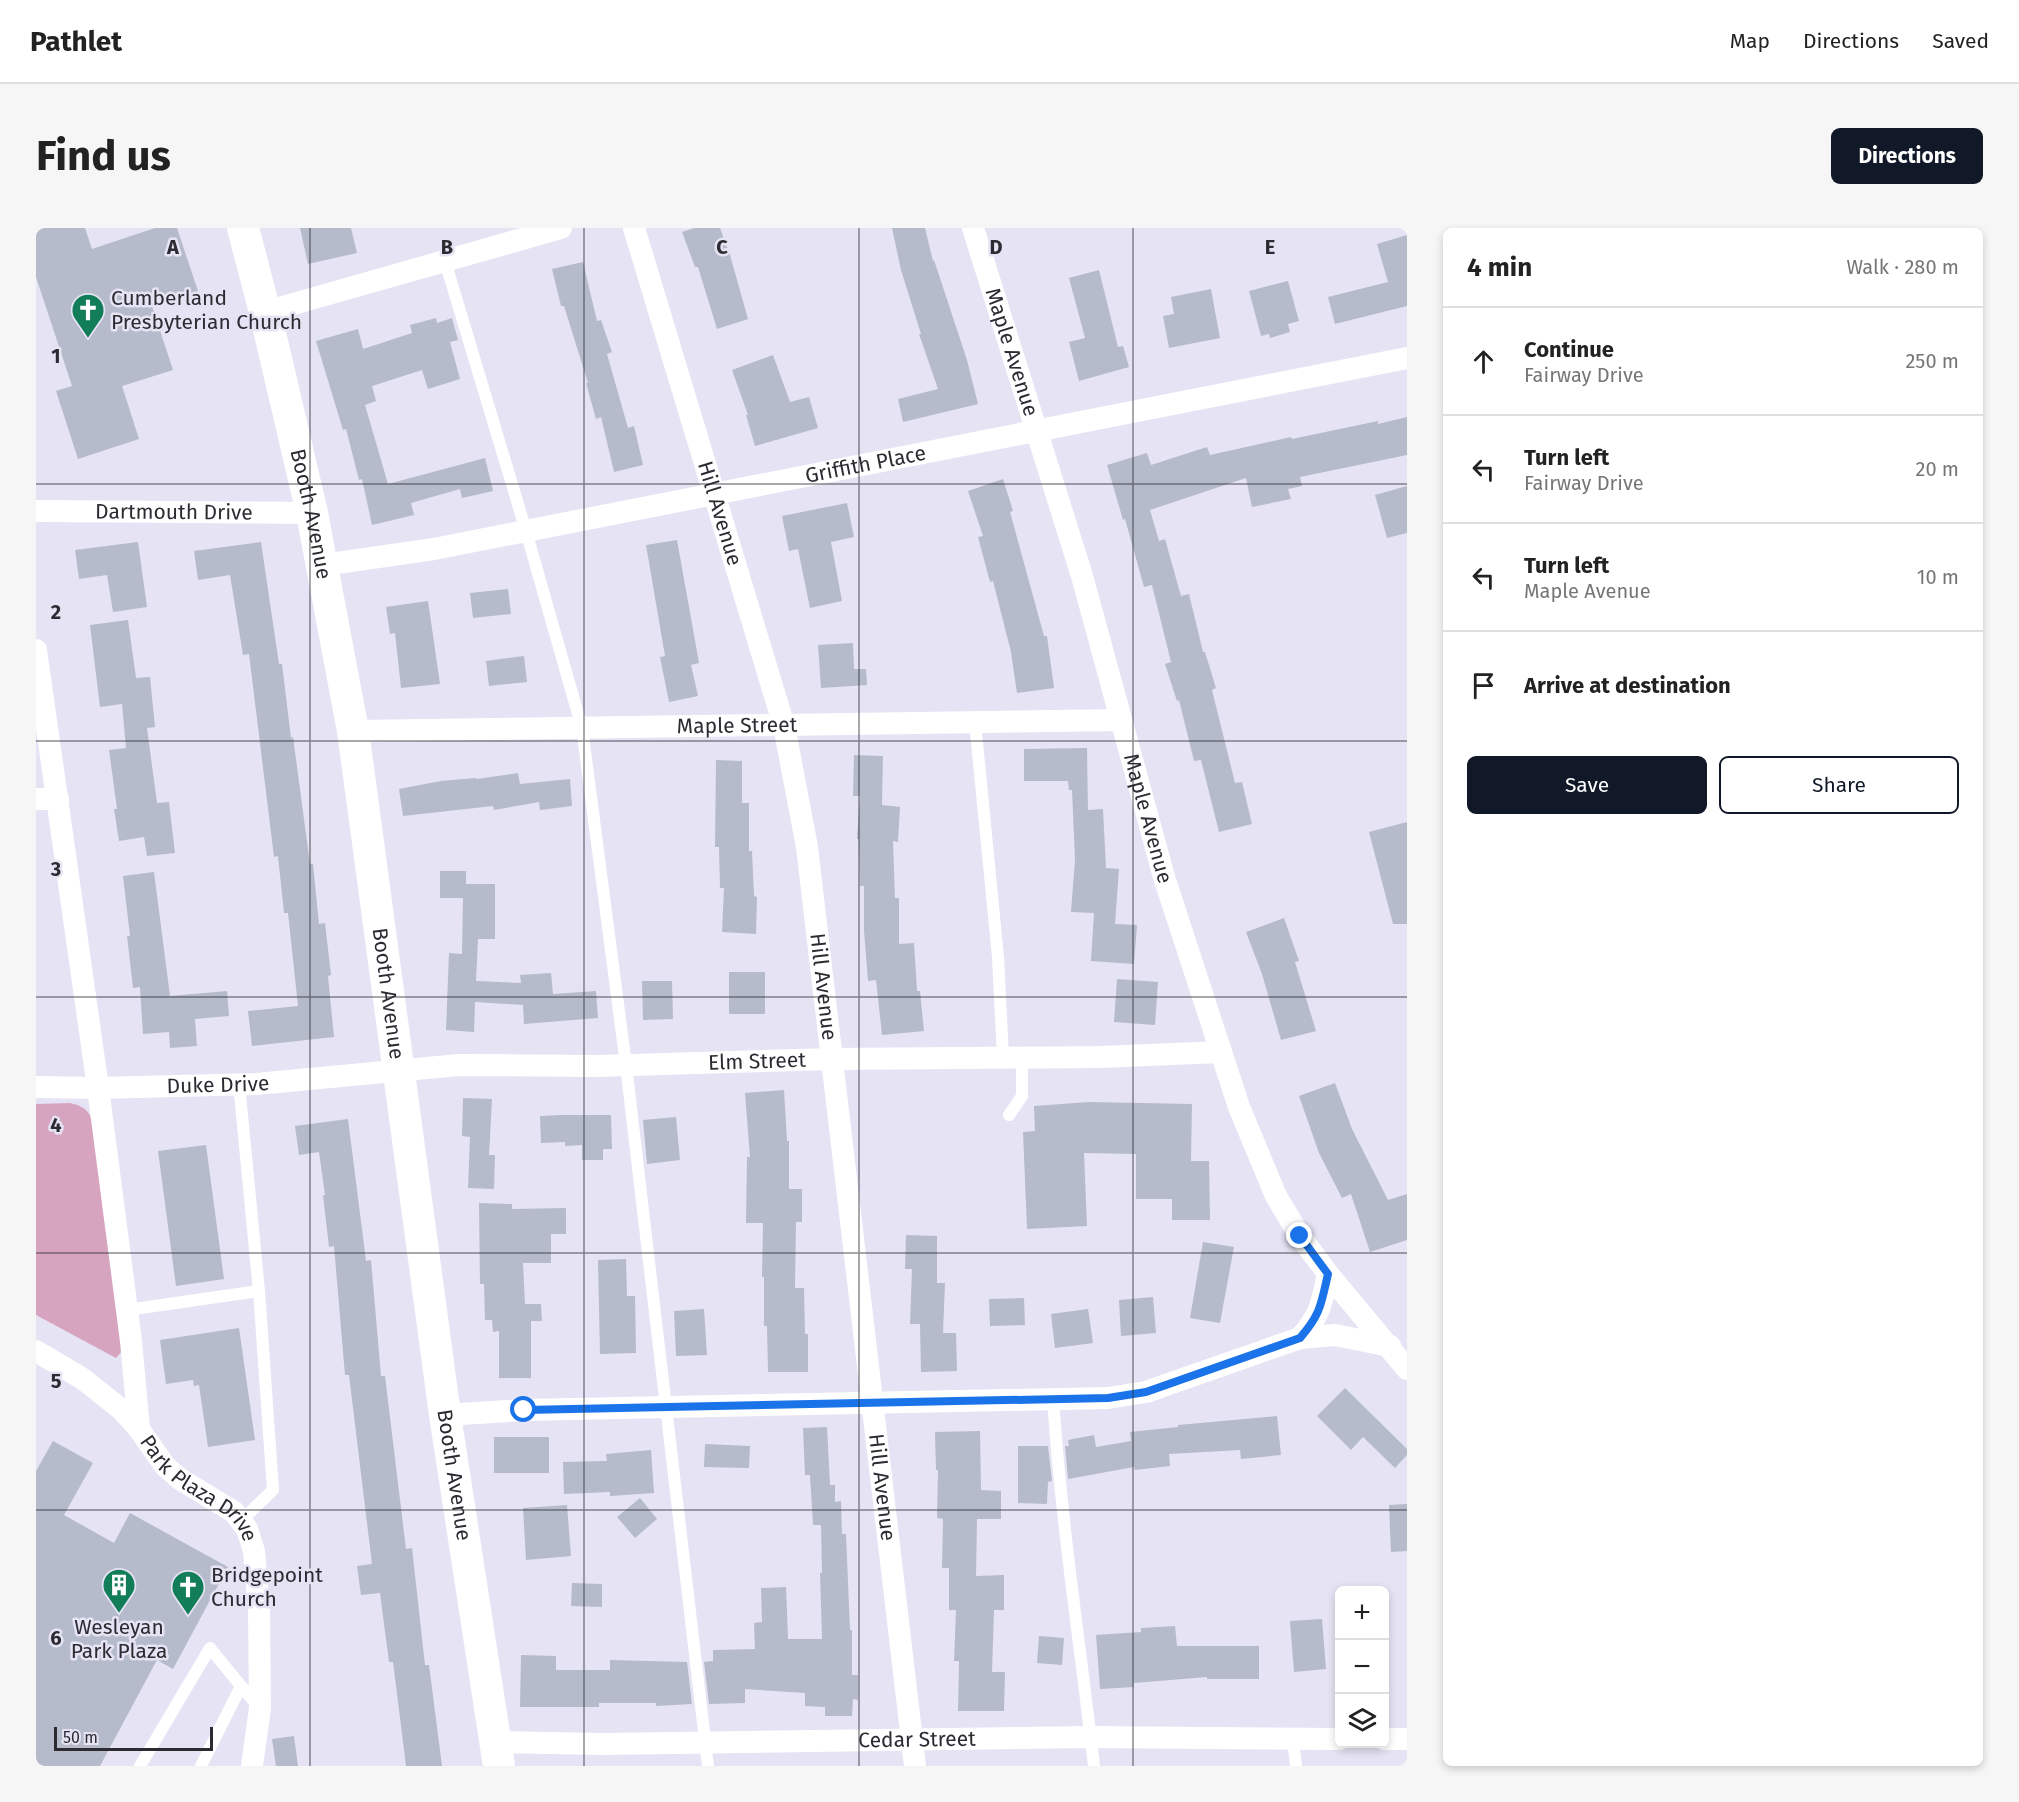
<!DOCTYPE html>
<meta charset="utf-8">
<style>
body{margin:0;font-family:"Fira Sans",sans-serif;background:#f6f6f6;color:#222}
.controls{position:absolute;right:18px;bottom:18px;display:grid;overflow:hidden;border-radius:9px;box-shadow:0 3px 9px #0003}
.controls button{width:54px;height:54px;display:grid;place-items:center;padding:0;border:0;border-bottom:2px solid #e0e0e0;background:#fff;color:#222;font:30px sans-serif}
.scale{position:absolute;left:18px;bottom:15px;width:159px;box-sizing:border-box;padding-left:6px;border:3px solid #2c2b31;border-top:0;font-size:16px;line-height:21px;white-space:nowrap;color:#2c2b31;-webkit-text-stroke:4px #e6e3f4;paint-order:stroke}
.stop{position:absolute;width:18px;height:18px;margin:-14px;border:4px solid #1a73e8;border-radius:50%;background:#fff}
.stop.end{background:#1a73e8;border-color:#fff;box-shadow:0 2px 6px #0008}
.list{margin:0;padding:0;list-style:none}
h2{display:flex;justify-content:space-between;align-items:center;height:78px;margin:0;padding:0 24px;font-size:26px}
h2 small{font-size:20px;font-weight:400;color:#767676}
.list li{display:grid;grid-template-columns:39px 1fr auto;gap:18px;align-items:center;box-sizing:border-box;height:108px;padding:0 24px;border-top:2px solid #e0e0e0}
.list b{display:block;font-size:22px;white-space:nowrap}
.list p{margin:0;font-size:20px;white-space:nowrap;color:#767676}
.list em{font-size:20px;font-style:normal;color:#767676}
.actions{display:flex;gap:12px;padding:18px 24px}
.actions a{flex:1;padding:14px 0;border:2px solid #111827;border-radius:9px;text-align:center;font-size:21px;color:#111827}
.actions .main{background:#111827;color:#fff}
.icon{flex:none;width:33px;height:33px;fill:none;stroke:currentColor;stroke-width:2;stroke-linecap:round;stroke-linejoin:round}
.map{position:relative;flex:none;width:1371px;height:1538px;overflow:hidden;border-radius:9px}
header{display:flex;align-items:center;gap:36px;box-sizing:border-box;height:84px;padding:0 30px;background:#fff;border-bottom:2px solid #e0e0e0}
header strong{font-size:28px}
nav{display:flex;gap:33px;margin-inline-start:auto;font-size:21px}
.intro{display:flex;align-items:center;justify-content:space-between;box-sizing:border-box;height:144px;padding:0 36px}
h1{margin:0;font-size:42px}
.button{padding:15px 27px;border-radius:9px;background:#111827;color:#fff;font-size:21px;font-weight:700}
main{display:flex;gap:36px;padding:0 36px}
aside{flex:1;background:#fff;border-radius:9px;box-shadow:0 3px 9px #0003}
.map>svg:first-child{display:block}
.green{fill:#d7a4c0}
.building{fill:#b5bbca}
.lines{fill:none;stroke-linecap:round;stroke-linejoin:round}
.lane{stroke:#fff;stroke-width:12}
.street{stroke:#fff;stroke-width:22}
.secondary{stroke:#fff;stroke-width:32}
.route{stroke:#1a73e8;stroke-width:8}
.grid{fill:none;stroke:#2c2b31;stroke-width:1.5;stroke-opacity:0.55}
.labels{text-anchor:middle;stroke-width:5;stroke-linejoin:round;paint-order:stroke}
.poi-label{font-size:21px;fill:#2c2b31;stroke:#e6e3f4;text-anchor:start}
.street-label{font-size:21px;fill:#2c2b31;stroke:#e6e3f4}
.grid-label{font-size:20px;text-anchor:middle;font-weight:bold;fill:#2c2b31;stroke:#e6e3f4;stroke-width:5;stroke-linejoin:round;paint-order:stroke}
</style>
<header>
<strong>Pathlet</strong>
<nav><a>Map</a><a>Directions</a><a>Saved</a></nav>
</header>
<div class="intro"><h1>Find us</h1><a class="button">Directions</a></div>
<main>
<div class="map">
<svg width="1371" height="1538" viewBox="0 0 1371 1538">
<rect width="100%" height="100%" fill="#e6e3f4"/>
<path class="green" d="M34,875c13,3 19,7 23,20l30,227 -7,8 -80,-43v-211z"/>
<path class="building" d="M0,0h49l7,21 63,-21h22l21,63 -46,15 21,64 -51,16 17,53 -61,20 -22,-68 16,-5 -36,-109z
M264,0h51l6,25 -49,11z
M658,0h26l10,27 18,64 -31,10 -19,-62h-3l-13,-35z
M856,0h33l8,33 1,-1 33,100 11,44 -75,18 -5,-23 40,-10 -19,-55h2l-20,-64z
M1371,7v71l-72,18 -7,-27 60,-15 -11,-38z
M547,34l14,59 4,-1 11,32 -5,2 21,74 6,-2 9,39 -29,7 -13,-55 -5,2 -10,-36h2l-24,-77h-3l-9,-37z
M1063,42l19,77 5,-1 6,21 -50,14 -10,-39 16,-4 -16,-60z
M1252,53l11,40 -11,3 2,8 -20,6 -1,-4 -8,2 -12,-45z
M1175,61l9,49 -51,10 -6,-32 11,-2 -3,-17z
M400,90l1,5 15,-5 6,22 -8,2 10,37 -32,10 -6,-19 -50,16 4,15 -11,4 23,79 97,-26 8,33 -31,7 -2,-9 -49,14 3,12 -42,10 -10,-46 -3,1 -13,-51 -3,1 -27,-89 42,-12 5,20 49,-16 -2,-8z
M737,127l17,47 19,-5 9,31 -63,18 -9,-31h2l-16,-45z
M1371,189v38l-107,22 2,9 -14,3 3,10 -39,8 -6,-29 -96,32 9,31 6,-2 16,57 8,-2 14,58h2l11,36 -4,2 23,93 7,-1 10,42 -33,8 -18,-72 -7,1 -15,-61 -2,1 -12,-37 6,-2 -19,-77 -8,2 -19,-68 -2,1 -16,-55 40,-12 4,12 56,-18 3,8 81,-18 1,2 86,-18v3z
M967,251l10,32 -3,1 20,73 14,51h3l7,52 -37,5 -6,-41 -18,-71 -3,1 -12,-45 5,-1 -15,-45z
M1371,258v47l-20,5 -12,-43z
M811,275l7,34 -23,5 11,59 -32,7 -12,-59 -9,2 -7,-35z
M641,312l22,123 -8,2 7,31 -29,6 -9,-45 5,-1 -19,-111z
M102,314l9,65 -34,5 -6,-37 -28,4 -4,-29z
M225,314l18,122h3l9,74 2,-1 17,127h3l6,60 6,-1 6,52 -3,1 6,61 -82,9 -4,-35 50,-5 -10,-93h-4l-6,-57 -4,1 -25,-203 -6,1 -13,-80 -32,5 -4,-29z
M472,361l3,25 -38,4 -3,-25z
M392,373l12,83 -39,4 -6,-55 -5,1 -4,-27z
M92,392l8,58 14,-1 5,50 -8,1 10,75 12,-1 6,51 -28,3 -3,-19 -25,4 -5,-32h3l-8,-59 17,-2 -4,-44 -22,3 -10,-82z
M817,415l1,26h12l1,16 -46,3 -3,-43z
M488,428l3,26 -38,4 -3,-25z
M1051,520l1,62 15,-1 3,59 13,1 -4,55 22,1 -3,39 -43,-3 3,-48 -23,-1 4,-52 -3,-70h-3l-1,-9h-44v-32z
M818,527l29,1 -1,49 18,2 -2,35 -5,-1 2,57h4v46l15,-1 3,48h3l4,40 -42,4 -6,-55 -8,1 -4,-50v-45h-4l-1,-47h-2l3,-43h-7z
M680,532l26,1v42h7v48h3l2,45 3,1 -1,37 -34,-2 2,-44h-4l-1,-41h-4z
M482,545l2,11 50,-5 2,27 -32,4 -1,-8 -45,8 -1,-4 -90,10 -4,-27 42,-8 35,-3 1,1z
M1371,594v102h-14l-24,-92z
M404,643h26v13h29v55h-17l-2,42 45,2 -1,-8 31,-2 2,21 43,-3 2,27 -74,6 -1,-19 -48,-3 -1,30 -28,-2 3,-77 13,1 1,-56h-23z
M118,644l16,124 57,-5 2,25 -34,3 2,27 -27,2 -1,-16 -26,2 -3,-47 -7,1 -6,-52h3l-7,-60z
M1248,690l15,43 -4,1 21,69 -35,9 -19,-66 -16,-42z
M693,744h36v42h-36z
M1081,751l41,3 -3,43 -41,-3z
M606,753h30l1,38 -30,1z
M1299,855l17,46 36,71 19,-6v46l-37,12 -19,-58 -9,4 -23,-45 -20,-57z
M748,862l3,51h2v48h13v33h-6l-1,66h9l1,46h3v38h-40l-1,-46h-3v-49h-2l1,-54h-17l1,-66h3l-5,-64z
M427,870l29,1 -3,56h6l-1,34 -26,-1 2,-51 -8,-1z
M1053,874l103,2 -1,57h18l1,59h-38v-21h-36v-45l-52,-1 3,73 -60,3 -4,-97 12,-1 -1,-25z
M525,887h50l1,34h-9v11h-21v-15l-17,1v-4l-24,1 -1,-27z
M640,889l4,43 -33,4 -4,-44z
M312,891l18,142 5,-1 10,116h4l21,173 6,-1 13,117h4l13,101h-36l-13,-104h-4l-9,-69 -19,2 -4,-29 15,-2 -23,-189h-4l-11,-129 -5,1 -6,-52h2l-6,-43 -20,3 -4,-29z
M170,917l18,134 -48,7 -18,-135z
M443,975l33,1v5l54,-1v26h-15v29h-28l2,41h16l1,17h-11v57h-32v-47l-6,1 -1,-12h-7l-1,-36h-4z
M870,1007l31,1v47h8l-2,50h13l1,38 -36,1 -1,-48h-10l2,-55h-7z
M1167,1014l31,5 -14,76 -30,-5z
M590,1031l1,37h8l1,57 -36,1 -2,-94z
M1117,1069l3,36 -35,3 -2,-36z
M988,1070l1,27 -35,1 -1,-27z
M668,1081l3,46 -31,1 -2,-45z
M1052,1081l5,34 -38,5 -4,-34z
M203,1100l16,112 -47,7 -9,-62 -5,1 -1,-6 -27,4 -6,-44z
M1309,1160l62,61v6l-12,13 -32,-31 -12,13 -34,-34z
M1241,1188l4,39 -40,4 -1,-9 -71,4 1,12 -35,4 -1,-3 -66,12 -3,-33h4l-1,-6 26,-5 2,12 35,-6 -1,-9 48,-5v-2z
M791,1199l3,58h5v17l6,-1 1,33h4l4,96h2v45h6v25l-5,-1 -1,17h-27v-9l-20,-1v-13l-60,-4v14l-36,1 -5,-42 9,-1v-11l42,-1 -1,-26 8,-1 -1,-34 25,-1 2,52h34l-2,-66h2l-1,-48h-8l-3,-50h-5l-2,-47z
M944,1203l1,59 20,1v28h-24l-1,57 28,-1v35h-10l-2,62h13l-1,39h-46l1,-50h-5l2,-51h-7v-42h-7l1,-49 -6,-1 1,-48h-2l-1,-38z
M458,1209h55v36h-55z
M17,1213l40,22 -29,52 50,28 16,-30 98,54 -55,102 -16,-9 -57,106h-64v-295z
M669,1216l45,2 -1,22 -45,-1z
M982,1218h30l4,35 -4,1 -1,22 -29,-1z
M615,1222l3,43 -44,3v-4l-46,2 -1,-32 44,-1 -1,-7z
M604,1270l17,21 -22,19 -18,-21z
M1371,1276v47l-16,1 -2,-47z
M531,1277l4,51 -45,4 -3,-52z
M536,1355l30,1v23l-31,-1z
M1286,1391l4,50 -32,3 -4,-51z
M1139,1398l2,20h82v33h-52v-2l-73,6v4l-34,2 -4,-54 45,-3v-4z
M1003,1408l25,2 -2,27 -25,-2z
M485,1427l35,1v14h54v-10l77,2 5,42 -36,2v-3h-57v4h-79z
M258,1508l4,30h-22l-4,-27z"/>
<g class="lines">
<path class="lane" d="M409,33l81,270 56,197 44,337 82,701
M939,494l23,235 5,101
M973,887l13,-19v-38
M91,1082l132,-19 -20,-207
M1017,1170c8,124 27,245 41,368
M205,1293l32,-31 -14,-199
M1257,1511l3,27
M104,1538l70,-118 31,38
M165,1538l40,-80 17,20"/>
<g class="street">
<path id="s1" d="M598,0l150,498 23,121 108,919"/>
<path id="s2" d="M937,0l109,348 82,301 75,230 37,89 24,40 28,38 79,95"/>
<path d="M229,84l296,-84"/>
<path id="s3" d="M0,283l276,2"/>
<path id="s4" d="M287,337l111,-16 973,-191"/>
<path d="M0,422l62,438 33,253 8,88"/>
<path id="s5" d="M317,503l768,-11"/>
<path d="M0,571h22"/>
<path id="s6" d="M0,859l62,1 158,-4 203,-19 138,1 235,-7 269,-2 120,-5"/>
<path d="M1264,1110c21,-24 21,-33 28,-64"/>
<path id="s7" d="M0,1123l47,28 39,31 17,19 26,37 15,13 54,33 13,17 7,22 5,59 1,98 -8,58"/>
<path d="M409,1187l79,-5 584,-12 38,-6 154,-54 35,-3 55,11"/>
<path d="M1348,1511h23"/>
<path id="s8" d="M459,1514l108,2 488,-7 249,2"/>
</g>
<path class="secondary" id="s9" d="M207,0l22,84 47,201 41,218 92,684 54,351"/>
</g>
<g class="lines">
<path class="route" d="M488,1182l584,-12 38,-6 154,-54c21,-24 21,-34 28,-64l-28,-38"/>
</g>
<path class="grid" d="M274,0v1538M548,0v1538M823,0v1538M1097,0v1538M0,256h1371M0,513h1371M0,769h1371M0,1025h1371M0,1282h1371"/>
<defs>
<g id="church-pin" transform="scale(1.725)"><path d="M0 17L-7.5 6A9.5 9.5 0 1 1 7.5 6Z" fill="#127e59" stroke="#e6e3f4"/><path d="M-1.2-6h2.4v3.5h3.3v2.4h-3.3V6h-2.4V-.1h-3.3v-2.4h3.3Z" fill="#fff"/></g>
<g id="building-pin" transform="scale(1.725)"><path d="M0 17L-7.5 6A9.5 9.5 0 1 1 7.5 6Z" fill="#127e59" stroke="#e6e3f4"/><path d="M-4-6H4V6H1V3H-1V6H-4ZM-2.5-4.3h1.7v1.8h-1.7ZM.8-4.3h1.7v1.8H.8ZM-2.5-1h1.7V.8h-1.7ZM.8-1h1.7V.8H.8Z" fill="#fff"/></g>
</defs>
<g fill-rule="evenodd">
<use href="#church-pin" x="52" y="82"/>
<use href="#building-pin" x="83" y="1357"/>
<use href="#church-pin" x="152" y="1359"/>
</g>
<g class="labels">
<g class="poi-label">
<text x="75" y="77">Cumberland<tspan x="75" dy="24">Presbyterian Church</tspan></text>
<text x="175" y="1354">Bridgepoint<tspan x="175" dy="24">Church</tspan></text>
<text x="83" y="1406" text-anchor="middle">Wesleyan<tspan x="83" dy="24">Park Plaza</tspan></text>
</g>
<g class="street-label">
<text dy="7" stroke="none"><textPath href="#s2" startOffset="130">Maple Avenue</textPath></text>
<text dy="7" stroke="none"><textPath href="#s4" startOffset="552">Griffith Place</textPath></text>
<text dy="7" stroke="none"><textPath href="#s3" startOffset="138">Dartmouth Drive</textPath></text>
<text dy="7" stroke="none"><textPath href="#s1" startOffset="298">Hill Avenue</textPath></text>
<text dy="7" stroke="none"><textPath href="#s9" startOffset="294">Booth Avenue</textPath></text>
<text dy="7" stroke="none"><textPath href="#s5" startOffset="384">Maple Street</textPath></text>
<text dy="7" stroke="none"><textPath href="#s2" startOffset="616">Maple Avenue</textPath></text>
<text dy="7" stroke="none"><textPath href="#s1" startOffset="784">Hill Avenue</textPath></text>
<text dy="7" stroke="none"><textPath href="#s9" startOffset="780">Booth Avenue</textPath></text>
<text dy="7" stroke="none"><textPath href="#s6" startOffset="722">Elm Street</textPath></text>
<text dy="7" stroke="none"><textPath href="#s6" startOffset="182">Duke Drive</textPath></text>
<text dy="7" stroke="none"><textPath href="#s9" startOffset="1266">Booth Avenue</textPath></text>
<text dy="7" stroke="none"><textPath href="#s1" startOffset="1288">Hill Avenue</textPath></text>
<text dy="7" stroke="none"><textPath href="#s7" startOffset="216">Park Plaza Drive</textPath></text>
<text dy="7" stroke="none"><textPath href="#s8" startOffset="422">Cedar Street</textPath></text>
</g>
</g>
<g class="grid-label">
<text x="137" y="26">A</text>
<text x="411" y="26">B</text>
<text x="686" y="26">C</text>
<text x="960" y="26">D</text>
<text x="1234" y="26">E</text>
<text x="20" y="135">1</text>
<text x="20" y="391">2</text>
<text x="20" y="648">3</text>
<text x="20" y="904">4</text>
<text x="20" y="1160">5</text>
<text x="20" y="1417">6</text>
</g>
</svg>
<div class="controls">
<button>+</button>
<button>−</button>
<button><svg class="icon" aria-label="layers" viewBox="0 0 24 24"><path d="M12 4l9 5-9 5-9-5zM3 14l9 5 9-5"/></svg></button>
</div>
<div class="scale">50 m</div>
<div class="stop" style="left:488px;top:1182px"></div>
<div class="stop end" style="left:1264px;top:1008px"></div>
</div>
<aside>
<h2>4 min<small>Walk · 280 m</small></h2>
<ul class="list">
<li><svg class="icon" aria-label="ahead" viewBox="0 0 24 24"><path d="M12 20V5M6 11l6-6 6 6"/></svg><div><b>Continue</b><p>Fairway Drive</p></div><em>250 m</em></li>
<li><svg class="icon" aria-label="left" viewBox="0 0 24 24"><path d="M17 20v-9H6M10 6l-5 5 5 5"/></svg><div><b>Turn left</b><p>Fairway Drive</p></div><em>20 m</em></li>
<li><svg class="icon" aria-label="left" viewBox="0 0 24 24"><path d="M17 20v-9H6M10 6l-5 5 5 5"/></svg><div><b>Turn left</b><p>Maple Avenue</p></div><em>10 m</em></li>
<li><svg class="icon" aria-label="arrive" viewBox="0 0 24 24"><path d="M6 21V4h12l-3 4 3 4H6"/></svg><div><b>Arrive at destination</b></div></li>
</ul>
<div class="actions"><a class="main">Save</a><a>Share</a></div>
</aside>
</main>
